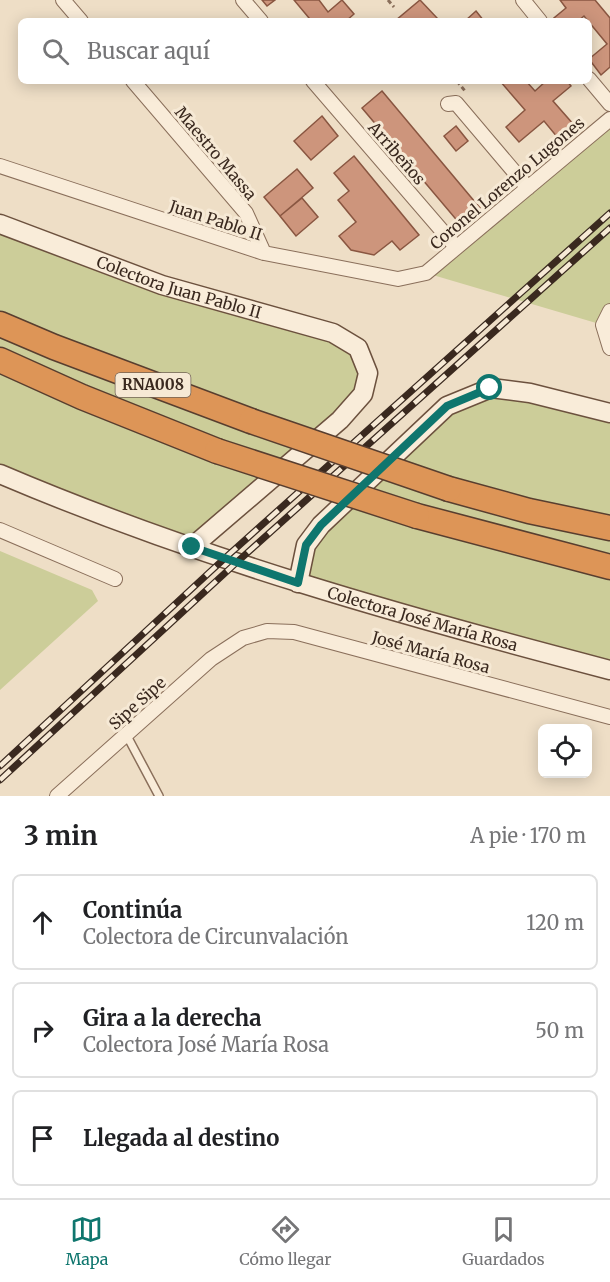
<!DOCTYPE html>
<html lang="es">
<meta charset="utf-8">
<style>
body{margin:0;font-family:Merriweather,serif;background:#f2f2f2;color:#202124}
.controls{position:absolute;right:18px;bottom:18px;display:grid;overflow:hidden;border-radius:9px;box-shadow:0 3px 15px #0003}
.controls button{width:54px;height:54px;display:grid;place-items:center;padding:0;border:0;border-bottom:2px solid #e0e0e0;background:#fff;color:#202124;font:30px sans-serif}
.stop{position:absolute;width:18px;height:18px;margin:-14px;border:4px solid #0f766e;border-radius:50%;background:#fff}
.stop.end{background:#0f766e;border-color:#fff;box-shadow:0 2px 6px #0008}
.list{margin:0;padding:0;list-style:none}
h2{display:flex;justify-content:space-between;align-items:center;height:78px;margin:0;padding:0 24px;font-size:26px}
h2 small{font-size:20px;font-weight:400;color:#757577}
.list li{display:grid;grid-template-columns:39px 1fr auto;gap:18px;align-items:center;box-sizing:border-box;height:96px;margin:0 12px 12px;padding:0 12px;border:2px solid #e0e0e0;border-radius:9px}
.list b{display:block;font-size:22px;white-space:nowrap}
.list p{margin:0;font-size:20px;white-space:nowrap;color:#757577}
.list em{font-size:20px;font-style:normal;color:#757577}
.icon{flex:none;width:33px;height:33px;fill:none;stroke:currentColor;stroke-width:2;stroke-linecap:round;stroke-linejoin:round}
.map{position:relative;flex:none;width:610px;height:796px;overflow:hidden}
.search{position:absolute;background:#fff;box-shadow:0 3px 15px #0003;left:18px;right:18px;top:18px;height:66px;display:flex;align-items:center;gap:15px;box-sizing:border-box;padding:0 21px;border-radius:9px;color:#757577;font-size:22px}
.sheet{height:402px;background:#fff}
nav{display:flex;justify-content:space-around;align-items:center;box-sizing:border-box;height:84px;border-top:2px solid #e0e0e0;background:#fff;font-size:16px;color:#757577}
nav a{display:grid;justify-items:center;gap:3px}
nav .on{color:#0f766e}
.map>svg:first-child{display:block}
.green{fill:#cccd99}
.building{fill:#cd957c;stroke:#895641;stroke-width:1.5}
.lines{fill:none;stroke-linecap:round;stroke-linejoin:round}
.lane-casing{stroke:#8a6f5b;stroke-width:10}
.street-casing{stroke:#8a6f5b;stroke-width:16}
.secondary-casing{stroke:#6c513e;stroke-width:21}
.highway-casing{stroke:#583e2f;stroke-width:27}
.path{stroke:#8a6f5b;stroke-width:3;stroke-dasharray:4.5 3;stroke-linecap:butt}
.lane{stroke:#f9ecd9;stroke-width:7}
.street{stroke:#f9ecd9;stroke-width:14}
.secondary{stroke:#f9ecd9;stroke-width:18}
.highway{stroke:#dd9557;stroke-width:24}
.rail-casing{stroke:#3a291f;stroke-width:7}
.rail{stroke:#f6e9d5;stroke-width:4.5;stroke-dasharray:14;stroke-linecap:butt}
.highway-bridge-casing{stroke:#583e2f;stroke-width:27;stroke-linecap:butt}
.highway-bridge{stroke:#dd9557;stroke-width:24}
.route{stroke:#0f766e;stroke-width:8}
.labels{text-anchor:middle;stroke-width:6;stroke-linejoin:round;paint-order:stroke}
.shield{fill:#f6e9d5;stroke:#726356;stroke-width:1.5}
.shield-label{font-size:15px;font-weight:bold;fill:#3a291f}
.street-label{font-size:16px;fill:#3a291f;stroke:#f6e9d5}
</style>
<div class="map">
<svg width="610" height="796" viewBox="0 0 610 796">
<rect width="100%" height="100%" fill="#eedec6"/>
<path class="green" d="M610,119v192l-7,14 -177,-52z
M0,224l358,124 5,46 -171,153 -192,-73z
M491,388l119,25v257l-312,-87 8,-38 141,-139z
M0,551l92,39 6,11 -98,89z"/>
<path class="building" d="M262,0h13l-8,6z
M294,0h25l9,12 14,-12 12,14 -8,7h-40l3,-3z
M420,0l18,19 -43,2z
M560,0h35l15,18v49l-9,8 -12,-16 18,-15 -23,-28 -6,5h-22l-2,-3 12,-10z
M476,11l8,10h-19z
M500,81h26l9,10 11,-10h21l4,5 -18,15 21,24 -16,13 -14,-17 -25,21 -13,-15 19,-17z
M382,91l98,117 -20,16 -98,-116z
M322,116l16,20 -27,24 -17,-19z
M456,126l12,15 -12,10 -12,-15z
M354,156l65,79 -19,15 -8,-9 -18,14 -23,-5 -12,-14 17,-14 -18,-22 11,-9 -15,-18z
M297,169l16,19 -33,28 -16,-19z
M302,198l16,19 -22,19 -16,-20z"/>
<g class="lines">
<g class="lane-casing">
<path id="lane" d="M126,734l33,62"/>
</g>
<g class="street-casing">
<path id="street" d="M63,0l18,21
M243,0l18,21
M523,0l17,21
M589,79l21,25
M133,81l113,132 18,40
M313,81l143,166
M448,104l8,-1 72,85
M0,166l264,87 134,26 28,-6 184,-154
M610,311l-7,14 7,23
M0,530l115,49
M57,796l154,-137 32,-21 24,-7 27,1 316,85"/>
</g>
<g class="secondary-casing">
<g id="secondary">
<path id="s1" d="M0,224l162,61 171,48 25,15 10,25 -5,21 -23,26 -148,127"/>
<path id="s2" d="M0,474c197,84 403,142 610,196"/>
<path d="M298,583l8,-38 15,-20 126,-119 44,-18 39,5 80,20"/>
</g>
</g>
<g class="highway-casing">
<path id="highway" d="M0,324l54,23 197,74
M0,360l82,37 135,54
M449,489l80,22 81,17
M417,516l193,51"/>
</g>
<path class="path" d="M388,0l6,7
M457,81l8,10"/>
<use href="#lane" class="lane"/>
<use href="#street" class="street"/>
<use href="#secondary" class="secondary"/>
<use href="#highway" class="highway"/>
<g class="rail-casing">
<path id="rail" d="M0,766l225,-208 385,-345
M0,780l237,-218 373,-334"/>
</g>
<use href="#rail" class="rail"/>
<g class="highway-bridge-casing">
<path id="highway-bridge" d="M251,421l198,68
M217,451l200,65"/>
</g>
<use href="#highway-bridge" class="highway-bridge"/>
</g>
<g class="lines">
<path class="route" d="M192,547l106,36 8,-38 15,-20 126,-119 43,-18"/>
</g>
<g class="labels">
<rect class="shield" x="115.5" y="373" width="75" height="24" rx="4.5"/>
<g class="shield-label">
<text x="153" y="390">RNA008</text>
</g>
<g class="street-label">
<text transform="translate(216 153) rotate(50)" y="6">Maestro Massa</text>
<text transform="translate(397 153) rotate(49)" y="6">Arribeños</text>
<text transform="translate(507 183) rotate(-40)" y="6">Coronel Lorenzo Lugones</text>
<text transform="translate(216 220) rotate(18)" y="6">Juan Pablo II</text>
<text dy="6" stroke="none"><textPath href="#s1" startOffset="190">Colectora Juan Pablo II</textPath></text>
<text dy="6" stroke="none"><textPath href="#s2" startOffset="447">Colectora José María Rosa</textPath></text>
<text transform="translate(431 652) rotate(15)" y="6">José María Rosa</text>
<text transform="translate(137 703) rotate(-42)" y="6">Sipe Sipe</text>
</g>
</g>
</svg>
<div class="controls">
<button><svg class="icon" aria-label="locate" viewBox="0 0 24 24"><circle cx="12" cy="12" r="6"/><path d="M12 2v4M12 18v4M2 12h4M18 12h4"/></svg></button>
</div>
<div class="stop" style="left:490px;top:388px"></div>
<div class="stop end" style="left:192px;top:547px"></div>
<div class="search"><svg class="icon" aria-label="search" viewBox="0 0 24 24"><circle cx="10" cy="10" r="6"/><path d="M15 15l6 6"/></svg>Buscar aquí</div>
</div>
<section class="sheet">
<h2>3 min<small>A pie · 170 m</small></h2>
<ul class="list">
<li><svg class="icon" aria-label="ahead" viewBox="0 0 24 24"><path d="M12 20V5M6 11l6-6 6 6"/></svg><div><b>Continúa</b><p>Colectora de Circunvalación</p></div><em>120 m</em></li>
<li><svg class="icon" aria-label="right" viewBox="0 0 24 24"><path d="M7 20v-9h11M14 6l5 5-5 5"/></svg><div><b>Gira a la derecha</b><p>Colectora José María Rosa</p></div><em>50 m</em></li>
<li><svg class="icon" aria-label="arrive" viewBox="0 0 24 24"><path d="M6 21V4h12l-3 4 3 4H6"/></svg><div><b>Llegada al destino</b></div></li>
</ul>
</section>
<nav>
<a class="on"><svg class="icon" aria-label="map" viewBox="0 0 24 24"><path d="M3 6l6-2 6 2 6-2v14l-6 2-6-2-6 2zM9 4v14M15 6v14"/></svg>Mapa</a>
<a><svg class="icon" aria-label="directions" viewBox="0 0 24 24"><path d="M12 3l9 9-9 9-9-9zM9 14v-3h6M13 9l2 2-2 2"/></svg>Cómo llegar</a>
<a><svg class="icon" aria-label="saved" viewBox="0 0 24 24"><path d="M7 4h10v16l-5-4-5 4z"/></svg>Guardados</a>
</nav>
